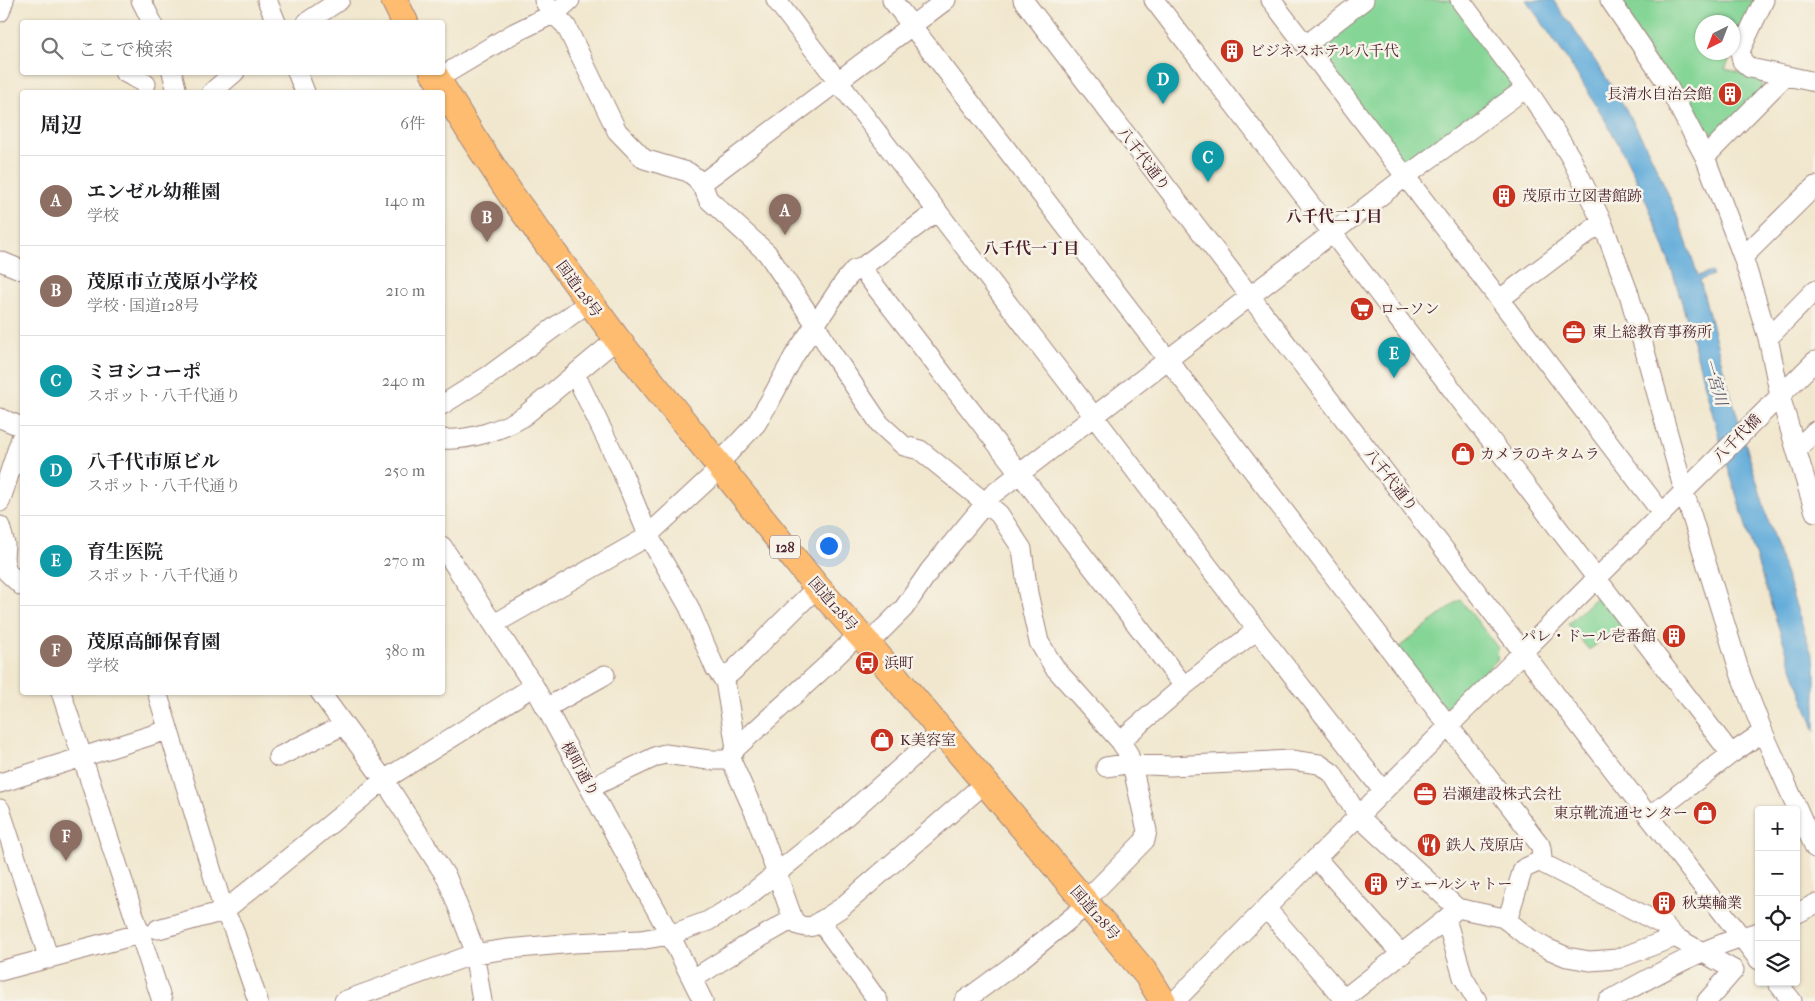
<!DOCTYPE html>
<html lang="ja">
<meta charset="utf-8">
<style>
body{margin:0;font-family:"IM FELL French Canon","Noto Serif JP",serif;background:#f2f2f2;color:#202124}
.controls{position:absolute;right:15px;bottom:15px;display:grid;overflow:hidden;border-radius:5px;box-shadow:0 1px 4px #0004}
.controls button{width:45px;height:45px;display:grid;place-items:center;padding:0;border:0;border-bottom:1px solid #e0e0e0;background:#fff;color:#202124;font:25px sans-serif}
.compass{position:absolute;left:1695px;top:15px;width:45px;height:45px;border-radius:50%;background:#fff;box-shadow:0 1px 4px #0004;rotate:222deg}
.you{position:absolute;left:828px;top:545px;width:18px;height:18px;margin:-12px;border:4px solid #fff;border-radius:50%;background:#1a73e8;box-shadow:0 0 0 8px #1a73e833}
.badge{display:grid;place-items:center;width:32px;height:32px;border-radius:50%;background:#b45309;color:#fff;font-size:16px;font-weight:700}
.pin{position:absolute;translate:-50% -41px;filter:drop-shadow(0 1px 2px #0008)}
.pin::after{content:'';position:absolute;top:26px;width:18px;height:15px;background:inherit;clip-path:polygon(0 0,100% 0,50% 100%)}
.list{margin:0;padding:0;list-style:none}
h2{display:flex;justify-content:space-between;align-items:center;height:65px;margin:0;padding:0 20px;font-size:21px}
h2 small{font-size:16px;font-weight:400;color:#757577}
.list li{display:grid;grid-template-columns:32px 1fr auto;gap:15px;align-items:center;box-sizing:border-box;height:90px;padding:0 20px;border-top:1px solid #e0e0e0}
.list b{display:block;font-size:19px;white-space:nowrap}
.list p{margin:0;font-size:16px;white-space:nowrap;color:#757577}
.list em{font-size:16px;font-style:normal;color:#757577}
.icon{flex:none;width:28px;height:28px;fill:none;stroke:currentColor;stroke-width:2;stroke-linecap:round;stroke-linejoin:round}
.map{position:relative;flex:none;width:1815px;height:1001px;overflow:hidden}
.search{position:absolute;background:#fff;box-shadow:0 1px 4px #0004;left:20px;top:20px;width:425px;height:55px;display:flex;align-items:center;gap:12px;box-sizing:border-box;padding:0 18px;border-radius:5px;color:#757577;font-size:19px}
.panel{position:absolute;background:#fff;box-shadow:0 1px 4px #0004;left:20px;top:90px;width:425px;height:605px;border-radius:5px}
.map>svg:first-child{display:block}
.green{fill:#85d596;stroke:#687a60;fill-rule:evenodd}
.water{fill:#62acda;stroke:#566682}
.lines{fill:none;stroke-linecap:round;stroke-linejoin:round}
.minor-casing{stroke:#9e837c;stroke-width:21}
.highway-casing{stroke:#9e837c;stroke-width:28}
.minor{stroke:#fff;stroke-width:19}
.highway{stroke:#fdbc6f;stroke-width:26}
.labels{text-anchor:middle;stroke-width:5;stroke-linejoin:round;paint-order:stroke}
.shield{fill:#f7f3e8;stroke:#7e5f64;stroke-width:1}
.shield-label{font-size:14px;font-weight:bold;fill:#4a1f2b}
.poi-label{font-size:15px;fill:#4a1f2b;stroke:#f7f3e8;text-anchor:start}
.street-label{font-size:15px;fill:#4a1f2b;stroke:#f7f3e8}
.neighbourhood-label{font-size:16px;font-weight:bold;fill:#4a1f2b;stroke:#f7f3e8}
.water-label{font-size:16px;font-style:italic;fill:#525068;stroke:#f7f3e8}
</style>
<div class="map">
<svg width="1815" height="1001" viewBox="0 0 1815 1001">
<rect width="100%" height="100%" fill="#f7f3e8"/>
<filter id="ink" filterUnits="userSpaceOnUse"><feTurbulence type="fractalNoise" baseFrequency=".02" numOctaves="2"/><feDisplacementMap in="SourceGraphic" scale="10" xChannelSelector="R" yChannelSelector="G"/><feConvolveMatrix kernelMatrix="1 2 1 2 8 2 1 2 1" color-interpolation-filters="sRGB"/></filter>
<filter id="wash" filterUnits="userSpaceOnUse"><feTurbulence type="fractalNoise" baseFrequency=".0096" numOctaves="4" result="noise"/><feDisplacementMap in="SourceGraphic" scale="20" xChannelSelector="R" yChannelSelector="G"/><feGaussianBlur stdDeviation="1.12" result="paint"/><feColorMatrix in="noise" values="0 0 0 0 0 0 0 0 0 0 0 0 0 0 0 0 0 1.4 0 .05"/><feComposite in="paint" operator="in"/></filter>
<g filter="url(#wash)">
<rect width="100%" height="100%" fill="#f1e7ce"/>
<path class="green" d="M1371,0h85l60,78 -1,13 -101,73h-13l-85,-112 2,-12z
M1618,0h140l-33,69 35,8 3,13 -49,49 -15,-2zM1702,22h30v30h-30z
M1600,593l24,31 -35,26 -21,-26z
M1460,599l38,49 -1,12 -51,51 -48,-63z"/>
<path class="water" d="M1526,0h27c27,38 54,77 78,118 28,49 50,104 67,158l14,-4 1,3 -13,5 23,88 50,168 42,128v68c-36,-99 -68,-199 -97,-299 -23,-81 -41,-162 -75,-239 -31,-70 -73,-132 -117,-194z"/>
</g>
<g filter="url(#ink)">
<g class="lines">
<g class="minor-casing">
<path id="minor" d="M141,0l11,22
M267,0l9,22
M544,0c4,10 14,18 22,26l51,105 27,28 44,13 8,6 9,13 3,8 59,54 45,66 18,31 50,74 24,22 16,4 79,64 23,35 6,44 11,49 15,25 66,74 8,12 4,12 15,66 -2,9 -53,54 -10,15 -66,54 -52,38
M776,0l481,630 126,161
M892,0l648,845c3,7 0,13 4,19l121,62 10,11 59,33 -27,31
M1023,0l736,960
M1154,0l577,754
M1271,0l391,513
M1460,0l66,88 26,39 19,31 31,64 27,72 55,197 57,185 22,56 52,116
M1610,0l54,79 41,78 38,100 25,81 12,58 35,116
M1764,0l-24,51 2,10 8,7 65,14
M0,12l4,-12
M307,22l33,-22
M1306,45l58,-45
M124,72l22,12
M172,72l5,20
M297,72l8,20
M437,79l77,-46 43,-21 13,-12
M212,92l23,-20
M1705,157l80,-81
M701,184l245,-184
M1743,257l72,-71
M0,261l22,9
M861,268l323,418
M1500,299l102,-77
M1768,338l47,-48
M575,374l45,93 28,68 41,72 26,61 10,13 11,67 -4,7 -1,5 25,56 37,103 5,6 8,2 7,-1 28,-18 144,-125
M442,405l49,-31 98,-72
M0,418l22,9
M442,439c26,2 61,-9 82,-23l93,-77
M1796,450l19,-19
M0,502l22,-67
M0,526l5,18 -1,15 3,13 15,14
M442,546l92,140 136,249 33,66
M494,624l151,-86 70,-65 8,-14 33,-35 15,-25 23,-43 50,-74 10,-12 7,-2 76,-57
M868,644l36,-36 26,-38 63,-76 412,-317 121,-89
M723,679l10,-8 84,-84
M61,692l101,309
M157,692l67,219 9,17 25,73
M320,692l64,88 63,98 26,68 9,55
M546,708l59,-33
M1120,741l64,-55 73,-56
M736,748l89,-81 34,-33
M278,757l66,-32
M1106,767l20,-3 44,2 121,-6 28,4 13,9 26,43 99,92 47,10 25,20 17,10 21,9 23,4 27,-2 58,-22
M0,783l168,-53
M590,788l67,-32 8,-2 44,6h22
M0,809l49,150
M1649,817l82,-63 32,-22
M1316,858l86,97
M1266,908l78,91
M1796,914l19,-10
M1446,919l17,58 14,24
M820,921l58,80
M1507,921l16,-52 19,-9
M158,929l66,-18 160,-131 150,-94
M0,971l143,-38
M693,979l49,-31 51,-29
M1777,982l15,19
M344,1001l130,-47 34,-5 66,-6 66,-3 30,-5 38,-14 34,-20 93,-75 107,-95
M1175,1001l91,-93 549,-547
M1341,1001l105,-82 11,-11
M1608,1001c49,-27 97,-55 151,-69"/>
</g>
<g class="highway-casing">
<path id="highway" d="M394,0l11,22
M433,72l40,65 39,59 105,143 200,248 51,57 279,331 16,26"/>
</g>
<use href="#minor" class="minor"/>
<use href="#highway" class="highway"/>
</g>
</g>
<defs>
<g id="building-disc" transform="scale(1.25)"><circle r="9.5" fill="#c8321e" stroke="#f7f3e8"/><path d="M-4-6H4V6H1V3H-1V6H-4ZM-2.5-4.3h1.7v1.8h-1.7ZM.8-4.3h1.7v1.8H.8ZM-2.5-1h1.7V.8h-1.7ZM.8-1h1.7V.8H.8Z" fill="#fff"/></g>
<g id="supermarket-disc" transform="scale(1.25)"><circle r="9.5" fill="#c8321e" stroke="#f7f3e8"/><path d="M-6-5.5h2.5l.6 2H6L4.5 2H-2.5L-4.4-4H-6ZM-1.5 3.2a1.3 1.3 0 1 0 .1 0ZM3 3.2a1.3 1.3 0 1 0 .1 0Z" fill="#fff"/></g>
<g id="office-disc" transform="scale(1.25)"><circle r="9.5" fill="#c8321e" stroke="#f7f3e8"/><path d="M-6-3h4V-5.5h4V-3h4V5H-6ZM-1-4.5V-3h2v-1.5ZM-6 0V1H6V0Z" fill="#fff"/></g>
<g id="shop-disc" transform="scale(1.25)"><circle r="9.5" fill="#c8321e" stroke="#f7f3e8"/><path d="M-5-2.5h2.3a2.7 3.5 0 0 1 5.4 0H5L5.5 6h-11ZM-1.5-2.5h3a1.5 2.3 0 0 0-3 0Z" fill="#fff"/></g>
<g id="bus-disc" transform="scale(1.25)"><circle r="9.5" fill="#c8321e" stroke="#f7f3e8"/><path d="M-5-6H5V4H4V6H2V4H-2V6H-4V4H-5ZM-3.5-4V0h7V-4ZM-3.5 1.2v1.5H-2V1.2ZM2 1.2v1.5H3.5V1.2Z" fill="#fff"/></g>
<g id="restaurant-disc" transform="scale(1.25)"><circle r="9.5" fill="#c8321e" stroke="#f7f3e8"/><path d="M-5-6h1v4h1v-4h1v4h1v-4h1v5L-1.5 .5V6h-2V.5L-5-1ZM5-6V6H3V1.5H1.5Q1.5-4 5-6Z" fill="#fff"/></g>
</defs>
<g fill-rule="evenodd">
<use href="#building-disc" x="1232" y="51"/>
<use href="#building-disc" x="1730" y="94"/>
<use href="#building-disc" x="1504" y="196"/>
<use href="#supermarket-disc" x="1362" y="309"/>
<use href="#office-disc" x="1574" y="332"/>
<use href="#shop-disc" x="1463" y="454"/>
<use href="#building-disc" x="1674" y="636"/>
<use href="#bus-disc" x="867" y="663"/>
<use href="#shop-disc" x="882" y="740"/>
<use href="#office-disc" x="1425" y="794"/>
<use href="#shop-disc" x="1705" y="813"/>
<use href="#restaurant-disc" x="1429" y="845"/>
<use href="#building-disc" x="1376" y="884"/>
<use href="#building-disc" x="1664" y="903"/>
</g>
<g class="labels">
<rect class="shield" x="770" y="535.5" width="30" height="23" rx="4"/>
<g class="shield-label">
<text x="785" y="552">128</text>
</g>
<g class="poi-label">
<text x="1250" y="56">ビジネスホテル八千代</text>
<text x="1712" y="99" text-anchor="end">長清水自治会館</text>
<text x="1522" y="201">茂原市立図書館跡</text>
<text x="1380" y="314">ローソン</text>
<text x="1592" y="337">東上総教育事務所</text>
<text x="1480" y="459">カメラのキタムラ</text>
<text x="1656" y="641" text-anchor="end">パレ・ドール壱番館</text>
<text x="884" y="668">浜町</text>
<text x="900" y="745">K美容室</text>
<text x="1442" y="799">岩瀬建設株式会社</text>
<text x="1688" y="818" text-anchor="end">東京靴流通センター</text>
<text x="1446" y="850">鉄人 茂原店</text>
<text x="1394" y="889">ヴェールシャトー</text>
<text x="1682" y="908">秋葉輪業</text>
</g>
<g class="street-label">
<text transform="translate(1144 159) rotate(53)" y="5">八千代通り</text>
<text transform="translate(579 289) rotate(54)" y="5">国道128号</text>
<text transform="translate(1737 438) rotate(-45)" y="5">八千代橋</text>
<text transform="translate(1391 480) rotate(52)" y="5">八千代通り</text>
<text transform="translate(833 604) rotate(49)" y="5">国道128号</text>
<text transform="translate(580 769) rotate(61)" y="5">榎町通り</text>
<text transform="translate(1095 913) rotate(49)" y="5">国道128号</text>
</g>
<g class="neighbourhood-label">
<text x="1334" y="222">八千代二丁目</text>
<text x="1031" y="254">八千代一丁目</text>
</g>
<g class="water-label">
<text transform="translate(1716 382) rotate(74)" y="6">一宮川</text>
</g>
</g>
</svg>
<div class="controls">
<button>+</button>
<button>−</button>
<button><svg class="icon" aria-label="locate" viewBox="0 0 24 24"><circle cx="12" cy="12" r="6"/><path d="M12 2v4M12 18v4M2 12h4M18 12h4"/></svg></button>
<button><svg class="icon" aria-label="layers" viewBox="0 0 24 24"><path d="M12 4l9 5-9 5-9-5zM3 14l9 5 9-5"/></svg></button>
</div>
<svg class="compass" viewBox="-18 -18 36 36"><path d="M0-13l5 13h-10z" fill="#e53935"/><path d="M0 13l5-13h-10z" fill="#757577"/></svg>
<div class="you"></div>
<div class="pin badge" style="left:785px;top:235px;background:#8d6e63">A</div>
<div class="pin badge" style="left:487px;top:242px;background:#8d6e63">B</div>
<div class="pin badge" style="left:1208px;top:182px;background:#0f9aa8">C</div>
<div class="pin badge" style="left:1163px;top:104px;background:#0f9aa8">D</div>
<div class="pin badge" style="left:1394px;top:378px;background:#0f9aa8">E</div>
<div class="pin badge" style="left:66px;top:861px;background:#8d6e63">F</div>
<div class="search"><svg class="icon" aria-label="search" viewBox="0 0 24 24"><circle cx="10" cy="10" r="6"/><path d="M15 15l6 6"/></svg>ここで検索</div>
<section class="panel">
<h2>周辺<small>6件</small></h2>
<ul class="list">
<li><span class="badge" style="background:#8d6e63">A</span><div><b>エンゼル幼稚園</b><p>学校</p></div><em>140 m</em></li>
<li><span class="badge" style="background:#8d6e63">B</span><div><b>茂原市立茂原小学校</b><p>学校 · 国道128号</p></div><em>210 m</em></li>
<li><span class="badge" style="background:#0f9aa8">C</span><div><b>ミヨシコーポ</b><p>スポット · 八千代通り</p></div><em>240 m</em></li>
<li><span class="badge" style="background:#0f9aa8">D</span><div><b>八千代市原ビル</b><p>スポット · 八千代通り</p></div><em>250 m</em></li>
<li><span class="badge" style="background:#0f9aa8">E</span><div><b>育生医院</b><p>スポット · 八千代通り</p></div><em>270 m</em></li>
<li><span class="badge" style="background:#8d6e63">F</span><div><b>茂原高師保育園</b><p>学校</p></div><em>380 m</em></li>
</ul>
</section>
</div>
